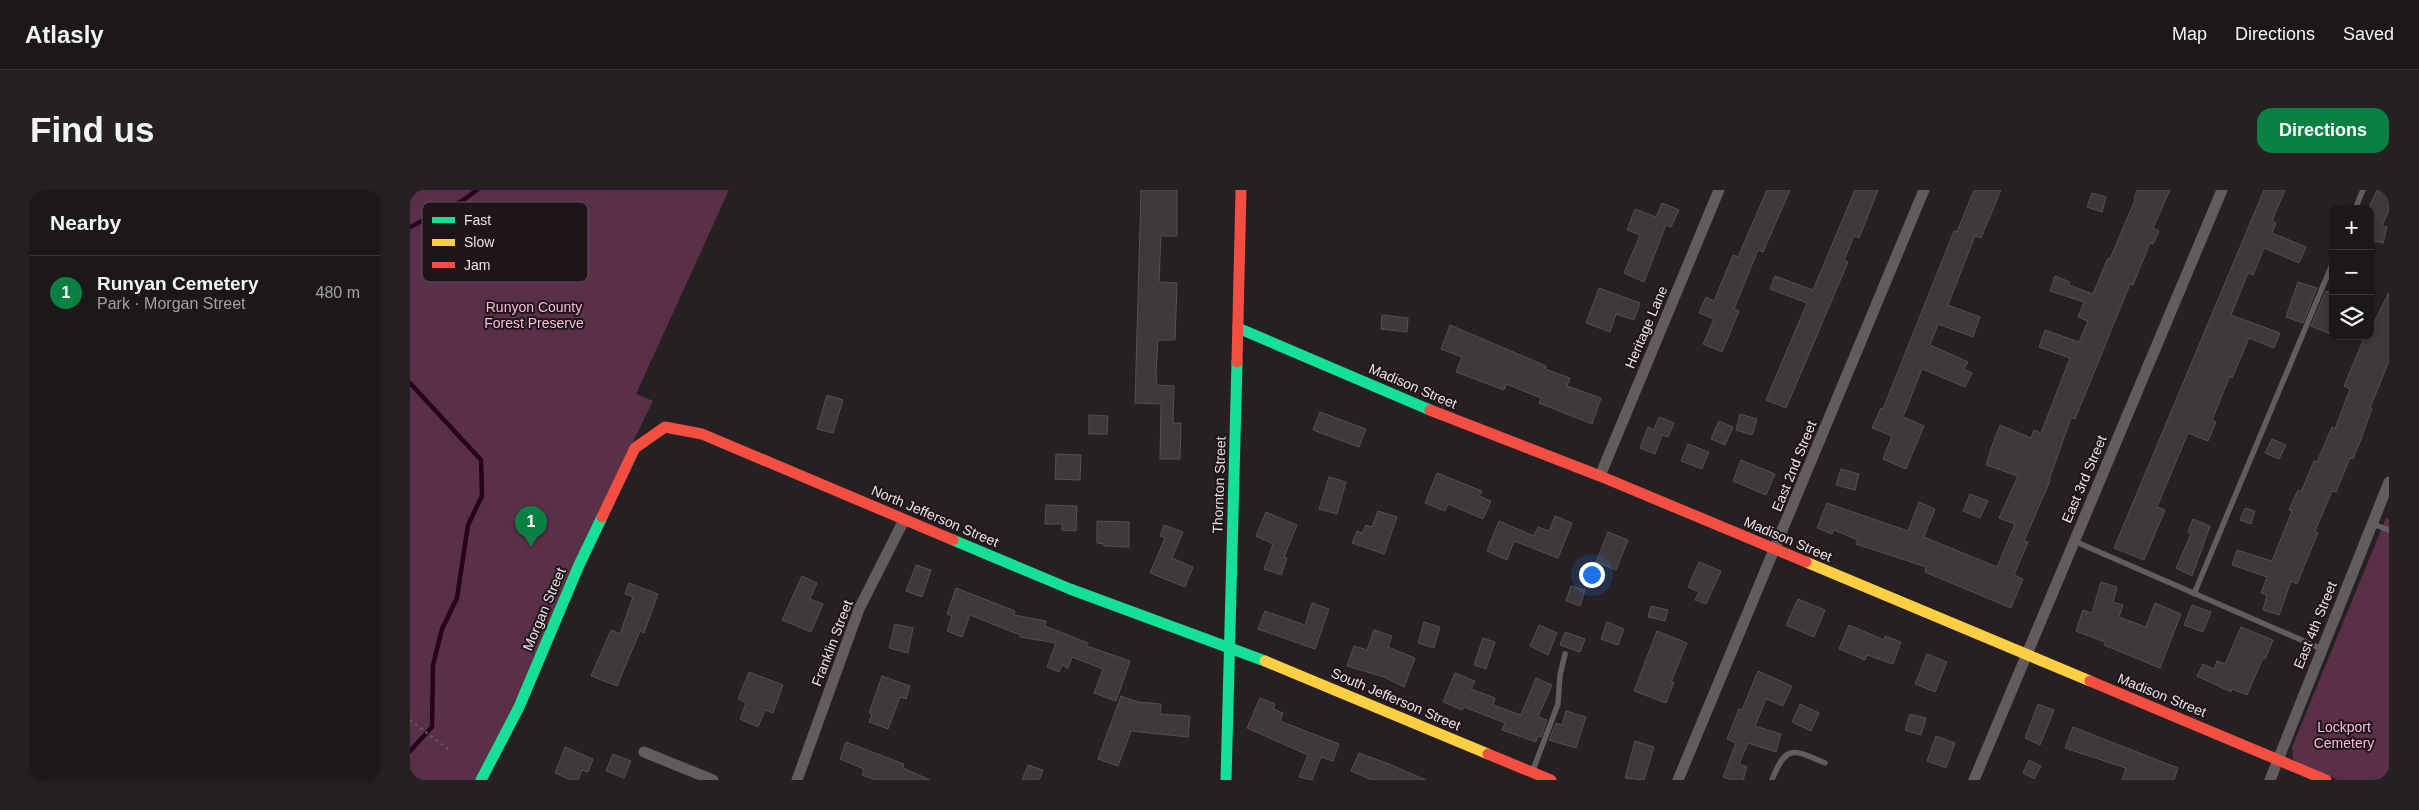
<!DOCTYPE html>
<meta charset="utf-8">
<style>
body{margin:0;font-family:Arial,sans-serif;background:#252123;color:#f1f3f6}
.controls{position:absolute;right:15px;top:15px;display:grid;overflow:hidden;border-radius:10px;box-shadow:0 2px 8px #0003}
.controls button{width:45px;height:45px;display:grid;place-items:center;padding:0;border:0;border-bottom:1px solid #3a3739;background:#1c181a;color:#f1f3f6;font:25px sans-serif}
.you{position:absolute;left:1181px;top:384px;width:18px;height:18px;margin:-12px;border:4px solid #fff;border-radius:50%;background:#1a73e8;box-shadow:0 0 0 8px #1a73e833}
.badge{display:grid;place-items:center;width:32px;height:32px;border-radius:50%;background:#0b8043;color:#fff;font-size:16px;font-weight:700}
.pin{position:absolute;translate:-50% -41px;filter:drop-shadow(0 1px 2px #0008)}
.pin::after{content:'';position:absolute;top:26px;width:18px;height:15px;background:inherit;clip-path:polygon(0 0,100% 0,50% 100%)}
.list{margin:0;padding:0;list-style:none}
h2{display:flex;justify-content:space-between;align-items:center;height:65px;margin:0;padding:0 20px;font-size:21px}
h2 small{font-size:16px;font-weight:400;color:#a0a0a2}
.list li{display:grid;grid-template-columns:32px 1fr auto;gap:15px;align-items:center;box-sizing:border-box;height:75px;padding:0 20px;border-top:1px solid #3a3739}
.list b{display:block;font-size:19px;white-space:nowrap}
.list p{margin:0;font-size:16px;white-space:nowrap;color:#a0a0a2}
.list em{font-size:16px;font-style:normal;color:#a0a0a2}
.icon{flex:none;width:28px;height:28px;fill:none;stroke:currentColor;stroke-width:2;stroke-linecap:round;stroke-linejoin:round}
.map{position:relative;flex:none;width:1979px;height:590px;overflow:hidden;border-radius:15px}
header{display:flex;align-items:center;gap:30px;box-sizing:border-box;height:70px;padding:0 25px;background:#1c181a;border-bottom:1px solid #3a3739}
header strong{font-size:24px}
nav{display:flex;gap:28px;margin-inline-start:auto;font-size:18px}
.intro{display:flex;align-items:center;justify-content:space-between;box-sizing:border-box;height:120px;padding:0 30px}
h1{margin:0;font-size:35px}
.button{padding:12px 22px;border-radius:15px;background:#0b8043;color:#fff;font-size:18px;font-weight:700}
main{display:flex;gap:30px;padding:0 30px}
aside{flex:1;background:#1c181a;border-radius:15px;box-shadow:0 2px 8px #0003}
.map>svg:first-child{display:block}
.green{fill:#5a3048}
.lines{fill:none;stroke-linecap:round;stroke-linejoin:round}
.stream{stroke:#260319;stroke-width:4.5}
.building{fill:#3e393c;stroke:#544f52}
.path{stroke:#5e595c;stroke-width:2.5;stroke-dasharray:2.5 4;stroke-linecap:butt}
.lane{stroke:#615c5e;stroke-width:5.5}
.street{stroke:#615c5e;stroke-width:11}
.fast{stroke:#16e098;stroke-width:11}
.slow{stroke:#ffcf43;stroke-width:11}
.jam{stroke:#f24e42;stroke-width:11}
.labels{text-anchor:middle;stroke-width:4;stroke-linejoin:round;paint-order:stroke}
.park-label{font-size:14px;fill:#fcbbde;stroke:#1f141a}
.street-label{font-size:14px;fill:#ebe3e7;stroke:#1f141a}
.key{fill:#1f141a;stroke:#5c5258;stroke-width:1}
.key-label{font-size:14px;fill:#ebe3e7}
</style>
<header>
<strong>Atlasly</strong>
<nav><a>Map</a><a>Directions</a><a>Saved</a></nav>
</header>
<div class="intro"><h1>Find us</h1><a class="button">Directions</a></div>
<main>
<aside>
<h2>Nearby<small></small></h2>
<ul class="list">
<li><span class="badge">1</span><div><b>Runyan Cemetery</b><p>Park · Morgan Street</p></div><em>480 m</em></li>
</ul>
</aside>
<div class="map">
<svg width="1979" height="590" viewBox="0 0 1979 590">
<rect width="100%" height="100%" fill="#262023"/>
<path class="green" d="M0,0h319l-93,204 17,7 -66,134 -71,168 -41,77h-65z
M1976,328l3,1v261h-51l-38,-16 -7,-5 -1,-12z"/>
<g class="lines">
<path class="stream" d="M0,37l52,-26 15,-11
M0,193l71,77 1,36 -14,29 -11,73 -15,31 -9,36 -1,62 -22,24"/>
</g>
<path class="building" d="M731,0h36v46h-16l-2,46 18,1 -2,57h-17l-2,32 1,13 17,1 -1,37h8l-1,36h-20l1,-55 -26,-1z
M1357,0h23l-27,62 -5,-2 -24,59 5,2 -17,41 -19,-8 11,-25 -15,-6 7,-16 8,4 19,-46 5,2z
M1445,0h23l-19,48 -5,-2 -10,24 4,2 -62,146 -20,-8 41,-97 -37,-14 5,-13 38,14z
M1564,0h27l-20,48 -6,-2 -27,69 32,12 -7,20 -35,-13 -8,21 38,17 -4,7 8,4 -7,14 -43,-18 -19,48 21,9 -18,43 -23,-10 9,-23 -20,-8 9,-20 2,1 71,-178 3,1z
M1727,0h33l-17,38 6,3 -6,13 -3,-1 -17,42 -3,-1 -55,135 -4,-1 -22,62 1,1 -26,60 4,1 -14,33 9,4 -12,29 -86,-36 1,-5 -70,-23 2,-4 -24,-10 -2,4 -15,-6 10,-25 81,28 11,-29 16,7 -11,28 73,30 18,-43 -16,-6 19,-42 -32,-11 6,-19 8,-21 31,13 3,-8 7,3 29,-75 -31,-11 6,-17 34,12 9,-21 -10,-4 6,-15 -34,-11 5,-15 15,6 -1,3 24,9 15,-36 2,1 25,-59 -1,-1z
M1854,0h21l-13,31 4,2 -4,10 34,14 -7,16 -35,-15 -11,27 -5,-2 -17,42 49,18 -6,15 -25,-10 -17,40 -2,-2 -18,44 4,2 -8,19 -20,-8 -31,74 8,3 -21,50 -30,-12z
M1967,0l12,5v15l-7,16 5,1 -4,16 -8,-2 -5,12v-48z
M1682,3l14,4 -4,15 -15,-5z
M1252,13l17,7 -8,17 -5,-2 -22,57 -20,-9 16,-38 -13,-5 8,-21 21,8z
M1888,92l19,6 -14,35 -17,-6z
M1189,98l41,15 -6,17 -18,-6 -6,18 -24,-9z
M1916,101l7,2v42l-22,-9z
M1979,102v69l-19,47h2l-11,31 -8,20 -3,-1 -14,34 -4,-1 -17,40 3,2 -8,19 -13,32 -6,-3 -12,34 -16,-5 4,-15 -6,-2 6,-16 -35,-12 5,-15 35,11 20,-50 -3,-1 9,-20 3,2 13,-31 3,1 15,-35 3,2 15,-40 -6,-3 21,-50h5v-5z
M972,125l26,3 -1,14 -26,-3z
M1040,135l96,41 -1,3 25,9 -3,8 34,12 -9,26 -53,-21 2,-5 -35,-14 -2,6 -48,-18 6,-15 -21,-8z
M417,205l16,5 -10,33 -16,-4z
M910,222l46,17 -7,18 -46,-17z
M1330,224l17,5 -5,16 -16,-5z
M679,225l19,1 -1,18h-18z
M1249,227l15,6 -6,14 -6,-2 -7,19 -15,-6 8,-21 6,3z
M1309,231l14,6 -8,18 -14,-6z
M1862,249l14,6 -7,14 -14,-6z
M1278,254l21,8 -7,17 -21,-8z
M646,264l25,1 -1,25 -25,-1z
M1331,270l34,14 -9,21 -33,-14z
M1431,279l18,5 -4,16 -19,-5z
M1027,283l45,18 -3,5 12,5 -8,18 -35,-15 -3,7 -20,-8z
M919,287l17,5 -9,32 -18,-5z
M1560,304l18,7 -8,17 -17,-7z
M636,315l31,1 -1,25 -14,-1v-6h-17z
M1835,318l10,3 -4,13 -11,-4z
M968,321l19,6 -13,37 -32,-11 5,-12 5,2 4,-8 6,2z
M856,322l31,13 -13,32 3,1 -6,17 -17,-6 9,-25 -17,-8z
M1145,326l17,7 -14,35 -44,-17 -7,19 -20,-9 12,-30 35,15 4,-9 11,4z
M1783,329l17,7 -18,50 -16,-8 15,-34 -3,-2z
M687,331l32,1v25l-25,-1v-2l-7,-1z
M754,335l19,7 -11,26 21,9 -8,20 -35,-14 15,-35 -5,-2z
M1198,342l20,8 -12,30 -20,-8z
M1289,372l22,9 -15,33 -11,-4 4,-8 -11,-5z
M506,375l15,5 -9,27 -16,-6z
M392,386l15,7 -7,16 13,5 -12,28 -29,-12z
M1691,392l16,5 -4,15 10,3 -4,12 27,10 9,-24 26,11 -21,54 -56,-23 1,-3 -29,-11 7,-21 9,3z
M219,393l29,11 -14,39 -4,-2 -23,55 -26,-10 20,-46 9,4 13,-37 -8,-3z
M1161,396l14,4 -5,16 -14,-5z
M546,398l59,23 -1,4 32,6 -1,5 43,17 -1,3 43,15 -14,40 -22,-8 9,-24 -31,-12 -4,11 -6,-3 -3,7 -12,-5 9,-24 -36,-6v-2l-50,-20 -8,22 -15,-6 5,-15 -5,-2z
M1388,409l27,11 -11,27 -28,-12z
M902,413l17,6 -14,40 -57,-20 7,-18 40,14z
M1782,415l19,7 -8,20 -19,-7z
M1241,416l17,4 -3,11 -17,-4z
M1014,432l16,5 -6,21 -16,-5z
M1197,432l17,7 -6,16 -17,-6z
M485,434l18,4 -5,25 -19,-5z
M1129,435l18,8 -9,22 -18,-9z
M1439,435l35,15 1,-4 16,6 -8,22 -26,-9 -2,5 -26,-11z
M1831,437l32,13 -8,19 -2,-1 -16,37 -15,-6 -1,3 -34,-16 6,-12 11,5 3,-8 8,3z
M964,440l18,6 -4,11 27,11 -11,29 -20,-10 -37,-11 7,-20 13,4z
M1247,441l30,12 -16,39h3l-8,21 -32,-12z
M1155,442l20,7 -5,13 -20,-7z
M1073,448l12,4 -9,27 -12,-4z
M1517,464l20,8 -12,30 -20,-8z
M1348,481l34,15 -9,20 -17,-7 -11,27 26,8 -5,18 -28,-9 -9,21 8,3 -4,13h-12l-8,-3 13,-34 -9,-4 12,-30 3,1z
M339,482l34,13 -10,28 -8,-3 -7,17 -18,-8 6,-16 -8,-4z
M1045,483l20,8 -4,8 24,9 -2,7 28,10 15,-37 16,7 -14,32 9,3 -6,17 -3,-1 -2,6 -34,-12 3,-7 -41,-16 -2,3 -19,-8z
M472,486l28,10 -4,13 -6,-2 -12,32 -19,-7 3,-8 -3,-1z
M711,506l17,6 23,2 -1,10 30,2 -2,21 -57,-6 -13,35 -20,-7z
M850,508l15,6 -2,5 10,4 -3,8 59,23 -6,17 -12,-4 -9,23 -13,-3 9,-22 -61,-27z
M1390,514l19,9 -8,18 -19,-9z
M1628,514l16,6 -14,35 -15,-7z
M1156,521l20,6 -10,31 -27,-8 7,-17 6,2z
M1500,524l16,4 -5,17 -16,-5z
M1663,537l105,41 -4,12h-52l4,-12 -61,-20z
M1526,546l19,7 -9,25 -19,-7z
M1225,551l19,6 -10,33 -19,-2z
M436,552l58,22 -1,4 27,12h-55l-13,-5 2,-6 -24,-10z
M155,557l28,12 -5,13 -6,-2 -4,10h-7l-16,-7z
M949,563l30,11 37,16h-54l-21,-9z
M203,564l18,7 -7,17 -18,-7z
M1619,570l12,6 -7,13 -11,-6z
M618,575l15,5 -4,10h-17z"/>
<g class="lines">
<path class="path" d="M0,530l39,30"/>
<path class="lane" d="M1945,19l8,-19
M1962,334l17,6
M1664,351l248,108
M1784,404l139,-332
M1123,580l25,-66 2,-29 5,-21
M1362,590c14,-36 21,-31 53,-17"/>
<path class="street" d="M1190,286l119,-286
M234,562l69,28
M387,590l62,-171 45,-89
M1268,590l246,-590
M1564,590l248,-590
M1860,590l119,-298"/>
<path class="fast" d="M828,138l192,82
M543,350l117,49 195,72
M71,590l38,-73 60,-142 23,-48
M816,590l11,-418"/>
<path class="slow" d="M1396,372l284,119
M855,471l223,93"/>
<path class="jam" d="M827,172l4,-172
M1020,220l170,66 206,86
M192,327l33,-69 30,-21 37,7 251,106
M1680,491l236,99
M1078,564l63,26"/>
</g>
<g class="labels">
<g class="park-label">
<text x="124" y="122">Runyon County<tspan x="124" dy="16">Forest Preserve</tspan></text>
<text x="1934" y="542">Lockport<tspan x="1934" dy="16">Cemetery</tspan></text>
</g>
<g class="street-label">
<text transform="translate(1236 137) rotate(-67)" y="5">Heritage Lane</text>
<text transform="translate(1003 196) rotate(23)" y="5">Madison Street</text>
<text transform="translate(1384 276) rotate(-68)" y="5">East 2nd Street</text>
<text transform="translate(1674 289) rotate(-67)" y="5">East 3rd Street</text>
<text transform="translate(809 295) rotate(-88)" y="5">Thornton Street</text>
<text transform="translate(525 326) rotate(23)" y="5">North Jefferson Street</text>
<text transform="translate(1378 349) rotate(23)" y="5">Madison Street</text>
<text transform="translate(134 419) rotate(-67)" y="5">Morgan Street</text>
<text transform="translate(1905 435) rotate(-68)" y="5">East 4th Street</text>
<text transform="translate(422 453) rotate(-69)" y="5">Franklin Street</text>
<text transform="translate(1752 505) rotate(22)" y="5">Madison Street</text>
<text transform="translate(986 509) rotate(23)" y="5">South Jefferson Street</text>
</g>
</g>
<rect x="12" y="12" width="166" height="80" rx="8" class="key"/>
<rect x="22" y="27" width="23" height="6" fill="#16e098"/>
<rect x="22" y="49" width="23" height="7" fill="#ffcf43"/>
<rect x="22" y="72" width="23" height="6" fill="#f24e42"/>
<g class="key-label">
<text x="54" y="35">Fast</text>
<text x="54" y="57">Slow</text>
<text x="54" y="80">Jam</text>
</g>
</svg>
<div class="controls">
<button>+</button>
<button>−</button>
<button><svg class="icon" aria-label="layers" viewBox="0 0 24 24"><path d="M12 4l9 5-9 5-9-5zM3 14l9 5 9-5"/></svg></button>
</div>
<div class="you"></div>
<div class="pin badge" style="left:121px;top:357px">1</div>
</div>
</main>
